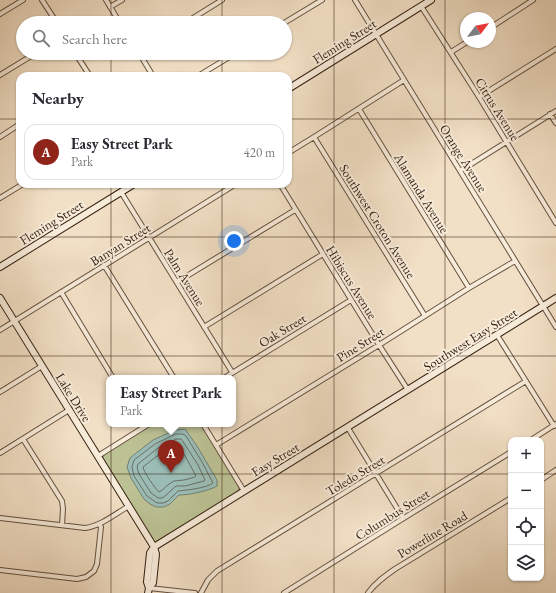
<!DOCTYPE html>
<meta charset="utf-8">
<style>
body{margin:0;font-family:"EB Garamond",serif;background:#f2f2f3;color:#2b2b33}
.controls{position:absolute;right:12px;bottom:12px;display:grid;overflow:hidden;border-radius:8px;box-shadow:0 1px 3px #0004}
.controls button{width:36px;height:36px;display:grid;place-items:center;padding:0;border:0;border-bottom:1px solid #e1e1e2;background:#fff;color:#2b2b33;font:20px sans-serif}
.compass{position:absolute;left:460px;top:12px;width:36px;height:36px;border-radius:50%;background:#fff;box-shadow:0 1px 3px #0004;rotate:58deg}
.you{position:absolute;left:234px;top:241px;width:14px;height:14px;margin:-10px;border:3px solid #fff;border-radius:50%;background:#1a73e8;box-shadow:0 0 0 6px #1a73e833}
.badge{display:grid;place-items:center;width:26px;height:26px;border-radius:50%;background:#8f2418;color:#fff;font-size:13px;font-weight:700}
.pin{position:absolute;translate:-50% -33px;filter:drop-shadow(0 1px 2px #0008)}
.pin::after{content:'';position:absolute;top:21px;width:14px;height:12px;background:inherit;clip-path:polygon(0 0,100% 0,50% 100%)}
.popup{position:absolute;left:106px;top:375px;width:130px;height:52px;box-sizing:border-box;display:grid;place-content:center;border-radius:8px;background:#fff;filter:drop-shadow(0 1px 3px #0005);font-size:13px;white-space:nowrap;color:#7c7c81}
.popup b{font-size:15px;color:#2b2b33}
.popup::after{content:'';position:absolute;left:50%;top:100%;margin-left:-8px;border:8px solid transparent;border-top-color:#fff}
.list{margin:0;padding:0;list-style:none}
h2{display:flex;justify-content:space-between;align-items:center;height:52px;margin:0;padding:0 16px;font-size:17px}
h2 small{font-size:13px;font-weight:400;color:#7c7c81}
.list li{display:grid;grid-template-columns:26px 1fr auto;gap:12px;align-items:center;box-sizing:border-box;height:56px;margin:0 8px 8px;padding:0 8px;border:1px solid #e1e1e2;border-radius:12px}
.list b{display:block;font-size:15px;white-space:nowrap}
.list p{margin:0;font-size:13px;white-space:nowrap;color:#7c7c81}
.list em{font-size:13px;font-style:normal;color:#7c7c81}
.icon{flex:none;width:22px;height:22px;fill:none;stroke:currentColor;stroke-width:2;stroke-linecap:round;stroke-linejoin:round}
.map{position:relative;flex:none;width:556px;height:593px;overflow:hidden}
.search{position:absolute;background:#fff;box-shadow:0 1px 3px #0004;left:16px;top:16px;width:276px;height:44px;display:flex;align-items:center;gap:10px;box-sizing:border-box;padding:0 14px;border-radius:22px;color:#7c7c81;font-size:15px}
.panel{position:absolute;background:#fff;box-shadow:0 1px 3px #0004;left:16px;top:72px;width:276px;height:116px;border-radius:12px}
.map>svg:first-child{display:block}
.green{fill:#bcc294;stroke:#797253}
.water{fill:#9bbdb6;stroke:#737f74}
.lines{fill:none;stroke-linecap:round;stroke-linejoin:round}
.shore{stroke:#686f64;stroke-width:1}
.street-casing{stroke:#65513f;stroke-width:6}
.secondary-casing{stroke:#362112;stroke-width:8}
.street{stroke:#f7ebda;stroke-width:4}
.secondary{stroke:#f7ebda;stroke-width:6}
.grid{fill:none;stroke:#362112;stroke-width:1;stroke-opacity:0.55}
.labels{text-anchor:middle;stroke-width:4;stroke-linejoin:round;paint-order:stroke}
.street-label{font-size:13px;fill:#362112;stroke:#f7ebda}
</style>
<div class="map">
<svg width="556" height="593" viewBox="0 0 556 593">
<rect width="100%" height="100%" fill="#f2e0c6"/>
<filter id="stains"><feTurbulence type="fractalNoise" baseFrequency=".005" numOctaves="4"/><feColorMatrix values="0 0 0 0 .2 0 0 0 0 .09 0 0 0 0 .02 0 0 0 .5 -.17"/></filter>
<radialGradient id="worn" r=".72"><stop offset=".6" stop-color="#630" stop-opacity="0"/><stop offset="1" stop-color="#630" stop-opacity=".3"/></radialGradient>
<path class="green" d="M152,424h49l38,62v4l-3,4 -78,48 -3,1 -4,-3 -49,-82 3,-4z"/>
<path class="water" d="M185,429l12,17 20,34v6c-9,5 -27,9 -38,9l-9,9 -6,3h-8l-6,-3 -6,-5 -13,-21 -4,-11 3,-9 23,-18 22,-10z"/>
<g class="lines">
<path class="shore" d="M176,434h7l3,2 16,26 11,21c-6,5 -26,7 -35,8l-10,10 -5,2h-6l-10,-7 -13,-20 -2,-9 2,-7 21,-16z
M177,439h4l1,1 16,25 7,15 -1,1 -19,5h-9l-11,10 -3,2h-4l-7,-5 -12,-19 -2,-7 1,-3 20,-16z
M178,446l6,8 12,22 -1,1 -11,3 -10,1 -5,3 -8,7 -2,1c-4,-4 -15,-19 -16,-25l18,-14z"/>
<g class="street-casing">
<path id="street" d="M42,0l15,23
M106,0l14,23
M355,0l201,327
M421,6l58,91 77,126
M110,7l12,-7
M0,14l23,-14
M185,23l37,-23
M284,23l38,-23
M490,28l43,-28
M451,52l16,-10
M75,53l15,23
M139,53l14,23
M0,75l36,-22
M198,76l38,-23
M479,97l77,-48
M359,109l110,179
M550,114l6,9
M0,137l20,-13
M314,137l111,179
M288,153l26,-16 90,-57
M460,171l96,-60
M280,184l99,161 29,45
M121,192l111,180
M0,198l23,-14
M104,265l70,113
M177,282l118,-72
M61,292l52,86
M204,327l119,-73
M0,330l236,-146
M497,335l57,91
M224,378l127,-78
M0,392l42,-26
M203,424l41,67
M348,428l55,90
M23,439l39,62 1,8 -1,16
M531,440l25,-16
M216,445l163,-100 90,-57 46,-27
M0,453l69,-43
M98,456l51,-32
M541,480l15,-10
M0,518l85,10c16,-2 30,-14 44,-22
M0,570l77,9 9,-2 8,-6 3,-7 4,-37 -2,-3
M149,588l46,5
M201,593l7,-13 9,-9 309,-190
M284,593l115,-72 112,-69
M368,593c7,-10 17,-17 27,-24l116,-71"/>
</g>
<g class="secondary-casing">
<path id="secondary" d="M288,89l143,-89
M0,267l134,-83
M0,298l154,249 2,7 -3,29 -4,5
M148,593l1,-5 -2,-6 3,-29 4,-6 402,-249"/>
</g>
<use href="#street" class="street"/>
<use href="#secondary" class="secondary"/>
</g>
<path class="grid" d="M111,0v23M222,0v23M334,0v593M445,0v593M111,53v23M222,53v23M0,119h20M288,119h268M111,184v409M222,184v409M0,237h556M0,356h556M0,474h511M541,474h15"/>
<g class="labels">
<g class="street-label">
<text transform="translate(344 41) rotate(-32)" y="5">Fleming Street</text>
<text transform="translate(498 109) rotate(58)" y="5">Citrus Avenue</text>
<text transform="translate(464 158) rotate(58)" y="5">Orange Avenue</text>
<text transform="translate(422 193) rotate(58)" y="5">Alamanda Avenue</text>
<text transform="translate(378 221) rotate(58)" y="5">Southwest Croton Avenue</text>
<text transform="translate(51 222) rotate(-32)" y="5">Fleming Street</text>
<text transform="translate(120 244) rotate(-32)" y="5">Banyan Street</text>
<text transform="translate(185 277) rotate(58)" y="5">Palm Avenue</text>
<text transform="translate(352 282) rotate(58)" y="5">Hibiscus Avenue</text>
<text transform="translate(282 330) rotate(-31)" y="5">Oak Street</text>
<text transform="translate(470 339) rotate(-32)" y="5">Southwest Easy Street</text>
<text transform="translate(360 344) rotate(-32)" y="5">Pine Street</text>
<text transform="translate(74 397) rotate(58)" y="5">Lake Drive</text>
<text transform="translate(275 459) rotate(-31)" y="5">Easy Street</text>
<text transform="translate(355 475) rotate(-31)" y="5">Toledo Street</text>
<text transform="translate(392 514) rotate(-32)" y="5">Columbus Street</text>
<text transform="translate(432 534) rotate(-31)" y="5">Powerline Road</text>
</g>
</g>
<rect width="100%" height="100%" filter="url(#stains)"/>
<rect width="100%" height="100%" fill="url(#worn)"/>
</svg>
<div class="controls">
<button>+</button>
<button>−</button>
<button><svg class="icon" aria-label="locate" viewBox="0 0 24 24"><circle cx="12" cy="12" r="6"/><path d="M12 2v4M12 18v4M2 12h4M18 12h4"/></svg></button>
<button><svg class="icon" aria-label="layers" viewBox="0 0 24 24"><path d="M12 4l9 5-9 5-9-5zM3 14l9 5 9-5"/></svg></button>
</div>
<svg class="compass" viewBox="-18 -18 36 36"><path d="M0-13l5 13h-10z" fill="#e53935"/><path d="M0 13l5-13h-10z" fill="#7c7c81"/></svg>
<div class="you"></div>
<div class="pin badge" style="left:171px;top:473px">A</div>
<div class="popup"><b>Easy Street Park</b>Park</div>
<div class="search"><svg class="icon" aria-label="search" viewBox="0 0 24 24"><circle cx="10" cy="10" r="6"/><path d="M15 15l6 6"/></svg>Search here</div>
<section class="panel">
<h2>Nearby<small></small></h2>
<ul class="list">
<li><span class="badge">A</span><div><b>Easy Street Park</b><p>Park</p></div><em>420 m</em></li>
</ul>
</section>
</div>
